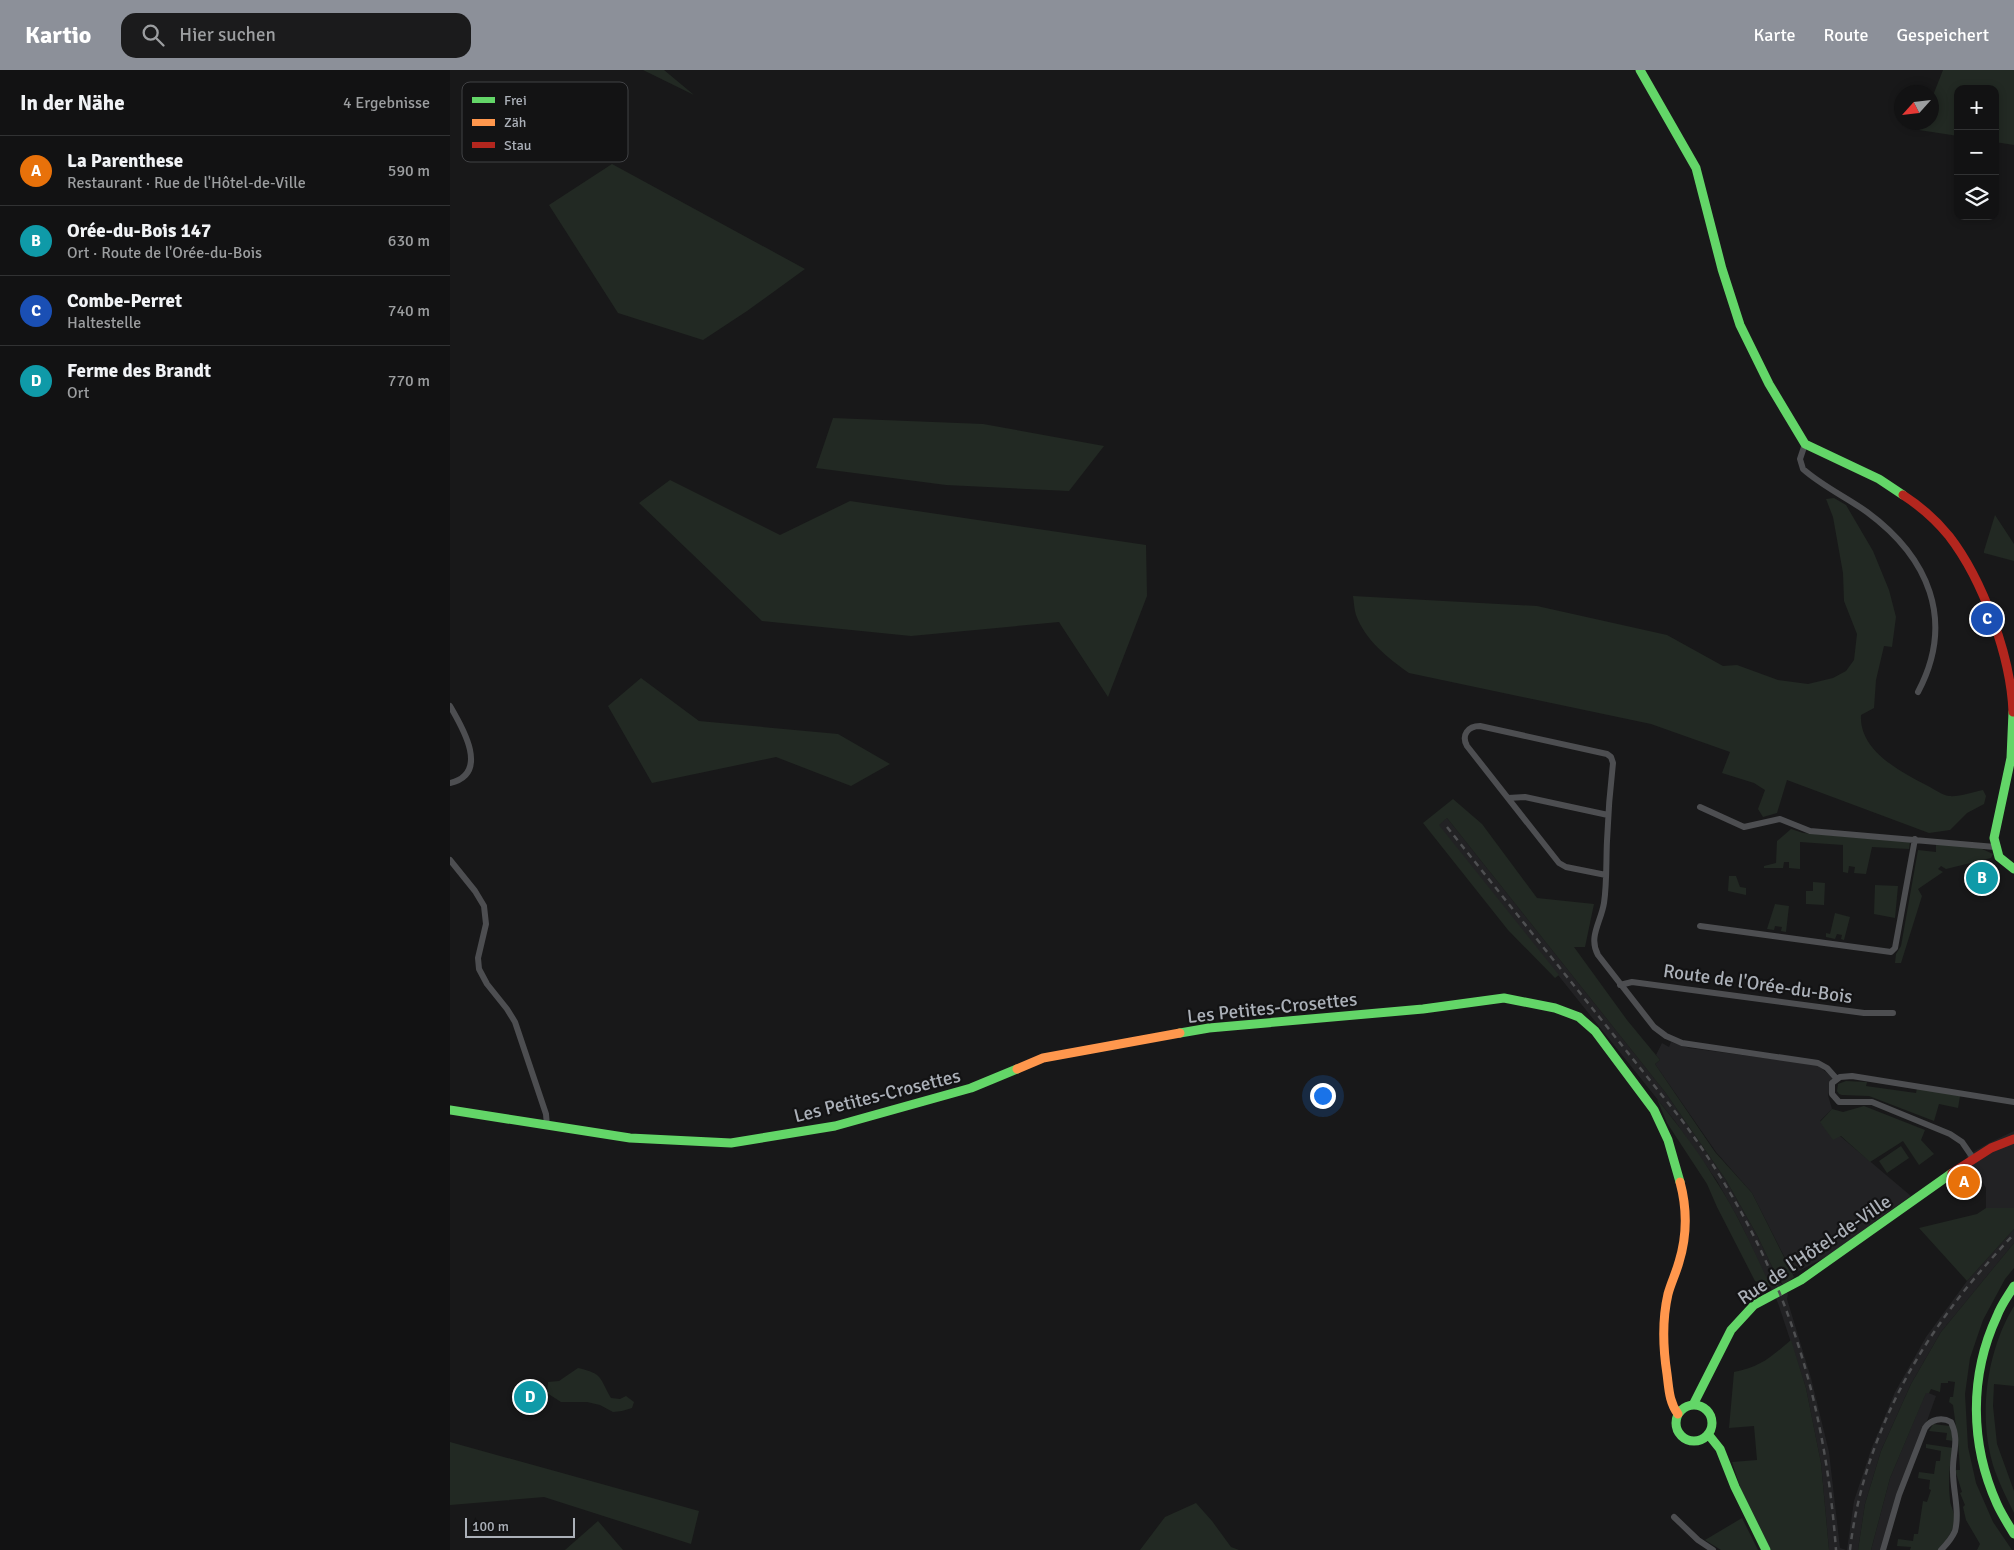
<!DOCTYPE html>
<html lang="de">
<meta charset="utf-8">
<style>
body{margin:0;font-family:Signika,sans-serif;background:#1b1b1c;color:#f1f3f6}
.controls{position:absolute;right:15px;top:15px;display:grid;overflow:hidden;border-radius:10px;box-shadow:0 2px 8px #0003}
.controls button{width:45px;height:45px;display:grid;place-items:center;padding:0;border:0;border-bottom:1px solid #313233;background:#121213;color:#f1f3f6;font:25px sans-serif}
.compass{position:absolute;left:1444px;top:15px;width:45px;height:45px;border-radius:50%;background:#121213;box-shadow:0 2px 8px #0003;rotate:243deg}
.scale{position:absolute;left:15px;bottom:12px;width:110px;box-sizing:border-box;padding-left:5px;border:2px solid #abb0b8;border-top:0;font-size:14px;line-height:18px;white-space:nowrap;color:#abb0b8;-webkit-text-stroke:4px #131314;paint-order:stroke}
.you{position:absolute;left:872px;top:1025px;width:18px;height:18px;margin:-12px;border:4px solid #fff;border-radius:50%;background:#1a73e8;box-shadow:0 0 0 8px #1a73e833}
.badge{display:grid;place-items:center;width:32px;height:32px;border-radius:50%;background:#8c9099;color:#fff;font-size:16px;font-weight:700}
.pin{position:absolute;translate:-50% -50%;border:2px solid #fff;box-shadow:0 1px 5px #0006}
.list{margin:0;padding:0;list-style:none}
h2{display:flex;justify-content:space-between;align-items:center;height:65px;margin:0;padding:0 20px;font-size:21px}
h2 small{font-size:16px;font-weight:400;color:#9c9ea0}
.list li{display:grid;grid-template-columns:32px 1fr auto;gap:15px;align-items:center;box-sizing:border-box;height:70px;padding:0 20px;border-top:1px solid #313233}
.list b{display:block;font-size:19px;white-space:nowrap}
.list p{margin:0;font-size:16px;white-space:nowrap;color:#9c9ea0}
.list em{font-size:16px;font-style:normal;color:#9c9ea0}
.icon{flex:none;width:28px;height:28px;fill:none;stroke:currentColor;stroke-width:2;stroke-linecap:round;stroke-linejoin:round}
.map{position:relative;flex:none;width:1564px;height:1480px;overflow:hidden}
header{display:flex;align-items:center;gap:30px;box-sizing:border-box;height:70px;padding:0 25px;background:#8c9099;color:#fff}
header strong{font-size:24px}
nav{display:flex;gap:28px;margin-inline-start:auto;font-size:18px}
.search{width:350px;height:45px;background:#1b1b1c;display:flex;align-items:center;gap:12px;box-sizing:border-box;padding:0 18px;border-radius:15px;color:#9c9ea0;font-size:19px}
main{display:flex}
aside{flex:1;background:#121213}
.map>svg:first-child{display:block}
.built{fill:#222224}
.green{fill:#222923}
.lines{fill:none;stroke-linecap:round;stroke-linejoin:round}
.street{stroke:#4d4e51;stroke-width:6}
.fast{stroke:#63d668;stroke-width:9}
.slow{stroke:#ff974d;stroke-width:9}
.jam{stroke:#b3261e;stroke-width:9}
.rail{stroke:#4e4f51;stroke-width:2.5;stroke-dasharray:6 5;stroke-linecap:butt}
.labels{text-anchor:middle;stroke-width:4.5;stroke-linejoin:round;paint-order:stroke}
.street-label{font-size:19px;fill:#abb0b8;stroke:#131314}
.key{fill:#131314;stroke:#414245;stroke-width:1}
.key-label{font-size:14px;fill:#abb0b8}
</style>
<header>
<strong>Kartio</strong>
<div class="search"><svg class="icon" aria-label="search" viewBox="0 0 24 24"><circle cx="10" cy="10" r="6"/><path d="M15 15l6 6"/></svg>Hier suchen</div>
<nav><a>Karte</a><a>Route</a><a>Gespeichert</a></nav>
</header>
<main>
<aside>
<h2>In der Nähe<small>4 Ergebnisse</small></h2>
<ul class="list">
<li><span class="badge" style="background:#e8710a">A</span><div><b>La Parenthese</b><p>Restaurant · Rue de l'Hôtel-de-Ville</p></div><em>590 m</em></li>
<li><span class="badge" style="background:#0f9aa8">B</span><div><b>Orée-du-Bois 147</b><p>Ort · Route de l'Orée-du-Bois</p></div><em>630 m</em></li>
<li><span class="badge" style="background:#1a4fb4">C</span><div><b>Combe-Perret</b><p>Haltestelle</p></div><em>740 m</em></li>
<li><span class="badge" style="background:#0f9aa8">D</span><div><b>Ferme des Brandt</b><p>Ort</p></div><em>770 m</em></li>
</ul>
</aside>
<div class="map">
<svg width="1564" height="1480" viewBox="0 0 1564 1480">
<rect width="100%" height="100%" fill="#181819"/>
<path class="built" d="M997,748l218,274 61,88 31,55 21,44 10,15 -1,5 24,79 18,74 11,96 6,2h-17l-8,-87 -15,-75 -28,-85 -38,-81 -23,-41 -43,-61 -236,-295z
M1221,972l18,6 129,17 16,14 -6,16 4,14 -12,12 20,15 71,60 -37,26 6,7 -87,45 -41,-81 -36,-41 -61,-88 5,-4 -4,-5 6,-12 7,4z
M1564,1061v77h-28v-20l-20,-32 23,-13z
M1564,1159v14l-73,89 -30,52 -30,67 -16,53 -7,46h-11l7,-49 18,-54 23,-55 31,-55 41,-56z
M1476,1322l10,4 -9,25 -45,129h-11l19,-72z"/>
<path class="green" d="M193,0h21l30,25z
M1493,0h71v75l-19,-3v-53h-37v47l-39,-6 3,-7 10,-1v-24z
M162,94l193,105 -58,42 -44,29 -85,-27 -69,-108z
M383,348l150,6 121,22 -35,45 -123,-6 -130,-17z
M220,410l110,55 70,-34 296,44 1,51 -39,101 -49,-75 -148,14 -149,-15 -123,-118z
M1384,428l12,7 27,46 16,39 7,27 -4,30 -8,-1 -8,34 -2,28 -13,7c-2,36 40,57 67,71 6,3 14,9 21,10 10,1 24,-4 34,-6l3,6 -2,8 -17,9 -17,17 -21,3 -142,-53 -10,33 -14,4 -5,-8 7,-19 -11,-7 -32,-10 8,-21 -79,-28 -242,-51c-21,-15 -44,-33 -53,-58 -2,-6 -2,-13 -3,-19l184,10 130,29 56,31 14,-1 41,15 30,4 25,-6 13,-7 8,-11 3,-26 -13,-33 -1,-28 -10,-56 -7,-18z
M1545,445l19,29v17l-30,-8v-2z
M191,608l58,43 139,13 52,30 -39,22 -75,-29 -124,26 -44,-77z
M1003,729l29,25 55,74 57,6 -9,43h-11l53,73 33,40 -5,4 60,88 37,41 42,84 -10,9 -6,-7 -21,-44 -31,-55 -61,-88 -218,-274 -8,7 120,150 -4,3 -47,-48 -85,-107z
M1341,759l12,4 107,9 -1,7 -37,-2 -6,27 -12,-1 1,-6 -6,-1 -1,7 -5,-1v-27l-43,-3v27l-11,-1v-6h-5l-1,6h-19v-2l12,-3 1,-22z
M1486,773l44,5 13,6 -2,4 -45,11 -5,-3 -3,3 5,3 -25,17 4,7 -21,67h-6l1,-9 5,-8 17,-96 18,2z
M1279,806h7l4,11 6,1v7l-18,-4z
M1363,812l12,1 -1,22 -18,-1v-13h7z
M1425,815l23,1 -3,32 -21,-4z
M1325,834l14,2 -3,26 -5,-1 1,-4 -7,-1 -1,4 -7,-1z
M1385,843l15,4 -6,23 -3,-1 1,-4 -5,-1 -2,5 -9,-2v-4l4,1z
M1396,1011l21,1 -1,4 50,7 1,-5 43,8 -2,12 -19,-4 -5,17 -65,-25 -27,-1 -3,-1 -2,-3 1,-7z
M1207,1029c21,26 42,53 59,82 22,33 38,70 55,106l-16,-6 -38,-74 -10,-23 -40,-61z
M1414,1036l61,24 -4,10 13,14 -15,11 -16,-24 -33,21 -29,-26 -8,4 -13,-18 12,-13 11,3z
M1451,1076l8,12 -22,15 -8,-12z
M1536,1138h28v21l-47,52 -48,-53 58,-14z
M1564,1173v25l-9,11 -22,41 -13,38 -5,36 3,53 8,36 17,39 19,28h-35l3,-6 -14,-24 -3,-13 2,-2 -5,-12 2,-1 -7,-22h5l-2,-29 -5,-36 -4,-3 1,-5h3l2,-15 -7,-1v2h-7l-1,9 -9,-3 -2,4h-3l-36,85 -19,72h-13l7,-46 16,-53 30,-67 30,-52z
M1564,1236v80l-20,-2 -1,22 4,38 17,47v22c-7,-14 -14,-28 -19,-42 -18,-52 -9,-119 19,-165z
M1341,1270l15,48 15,75 8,87h-58l-30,-60 -9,-28 25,-2 -3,-34 -25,2 5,-56c27,-5 37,-15 57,-32z
M128,1298c26,6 21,10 33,30l9,1 6,-3 8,6 -2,6 -10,3 -9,1 -13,-7 -13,-3h-26l-14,-9 1,-11 11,-1z
M1483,1354l17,2 4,15 -8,-1 1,-7 -18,-2z
M0,1372l249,69 -8,33 -147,-47 -94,8z
M1476,1374l27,4c-4,18 -5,34 -3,52 0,4 2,7 3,11 5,15 -6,29 -15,39h-28l1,-3 -14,-1 1,-7 15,2 1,-7h4l5,-33 4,1 4,-12 -2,-1 1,-9 -12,-2 1,-6 15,2 2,-13h4l1,-10 -15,-3z
M746,1433l16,18 19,26 8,3h-99l25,-33z
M1292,1448l16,32h-37l-16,-10z
M148,1451l25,29h-58z"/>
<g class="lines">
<path class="street" d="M1355,374l-5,15 3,10c19,17 43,28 64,43 61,45 89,108 51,180
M0,636c13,22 40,68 0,77
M1058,728l17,-1 83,18
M1250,737l44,20 36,-8 30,12 185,16
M0,790l25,31 9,15 2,18 -8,34 1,11 8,15 20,25 8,13 31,92 1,12
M1156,805l-40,-8 -7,-4 -92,-117c-6,-11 1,-20 13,-20l127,28 4,3 2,6c-3,26 -5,52 -6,78 -1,20 0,42 -3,62 -3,19 -16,34 -6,52l56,72 12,9 16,7 136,20 9,5 9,10
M1250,856l191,26 4,-4 20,-109
M1170,915l12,-3 232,31h29
M1523,1088l-11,-16 -12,-8 -78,-32h-33l-7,-8v-11l8,-6 12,-1 162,26
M1224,1447l24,23 15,10
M1433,1480l16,-55 26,-67c6,-9 17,-11 26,-6 9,19 1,31 2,50 0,19 7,40 2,59 -3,7 -8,13 -14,19"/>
<path class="fast" d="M1190,0l56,98 26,101 18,56 29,59 36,60 74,35 24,16
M1563,642l-2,46 -17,80 5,19 15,12
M730,963l29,-5 214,-19 81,-11 51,10 24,9 16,14 59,79 14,30 12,42
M0,1040l180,28 101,5 104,-17 136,-38 46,-19
M1564,1216c-6,10 -13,19 -17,30 -28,60 -27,128 0,188 5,11 11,20 17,30
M1243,1335l38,-75 23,-25 47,-25 151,-107
M1226 1353a18 18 0 1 1 36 0a18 18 0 1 1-36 0Z
M1258,1364l12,15 15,38 31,63"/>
<path class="slow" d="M567,999l26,-11 137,-25
M1228,1344c-9,-12 -9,-25 -11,-40 -4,-26 -5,-54 1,-80 3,-11 8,-21 11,-32 8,-26 8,-54 1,-80"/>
<path class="jam" d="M1453,425c17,11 33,25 46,41 34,44 62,121 64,176
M1502,1103l39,-25 23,-9"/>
<path class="rail" d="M997,757l234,292c98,132 143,267 155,431
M1400,1480c9,-81 44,-162 91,-228 22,-32 47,-60 73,-88"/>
</g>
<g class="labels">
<g class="street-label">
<text transform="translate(1308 913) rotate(8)" y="7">Route de l'Orée-du-Bois</text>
<text transform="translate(822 937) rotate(-6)" y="7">Les Petites-Crosettes</text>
<text transform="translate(427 1025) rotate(-14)" y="7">Les Petites-Crosettes</text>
<text transform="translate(1364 1179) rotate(-34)" y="7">Rue de l'Hôtel-de-Ville</text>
</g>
</g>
<rect x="12" y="12" width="166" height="80" rx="8" class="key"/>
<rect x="22" y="27" width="23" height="6" fill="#63d668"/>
<rect x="22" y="49" width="23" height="7" fill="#ff974d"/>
<rect x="22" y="72" width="23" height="6" fill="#b3261e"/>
<g class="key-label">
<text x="54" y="35">Frei</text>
<text x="54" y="57">Zäh</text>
<text x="54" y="80">Stau</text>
</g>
</svg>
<div class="controls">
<button>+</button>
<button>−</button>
<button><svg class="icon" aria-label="layers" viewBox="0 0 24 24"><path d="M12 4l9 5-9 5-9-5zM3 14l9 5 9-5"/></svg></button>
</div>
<svg class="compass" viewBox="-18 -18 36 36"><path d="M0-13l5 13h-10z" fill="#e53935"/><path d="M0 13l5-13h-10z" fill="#9c9ea0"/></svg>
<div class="scale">100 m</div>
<div class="you"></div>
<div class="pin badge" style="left:1514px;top:1112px;background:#e8710a">A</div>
<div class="pin badge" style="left:1532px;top:808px;background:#0f9aa8">B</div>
<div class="pin badge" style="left:1537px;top:549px;background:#1a4fb4">C</div>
<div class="pin badge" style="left:80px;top:1327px;background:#0f9aa8">D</div>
</div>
</main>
